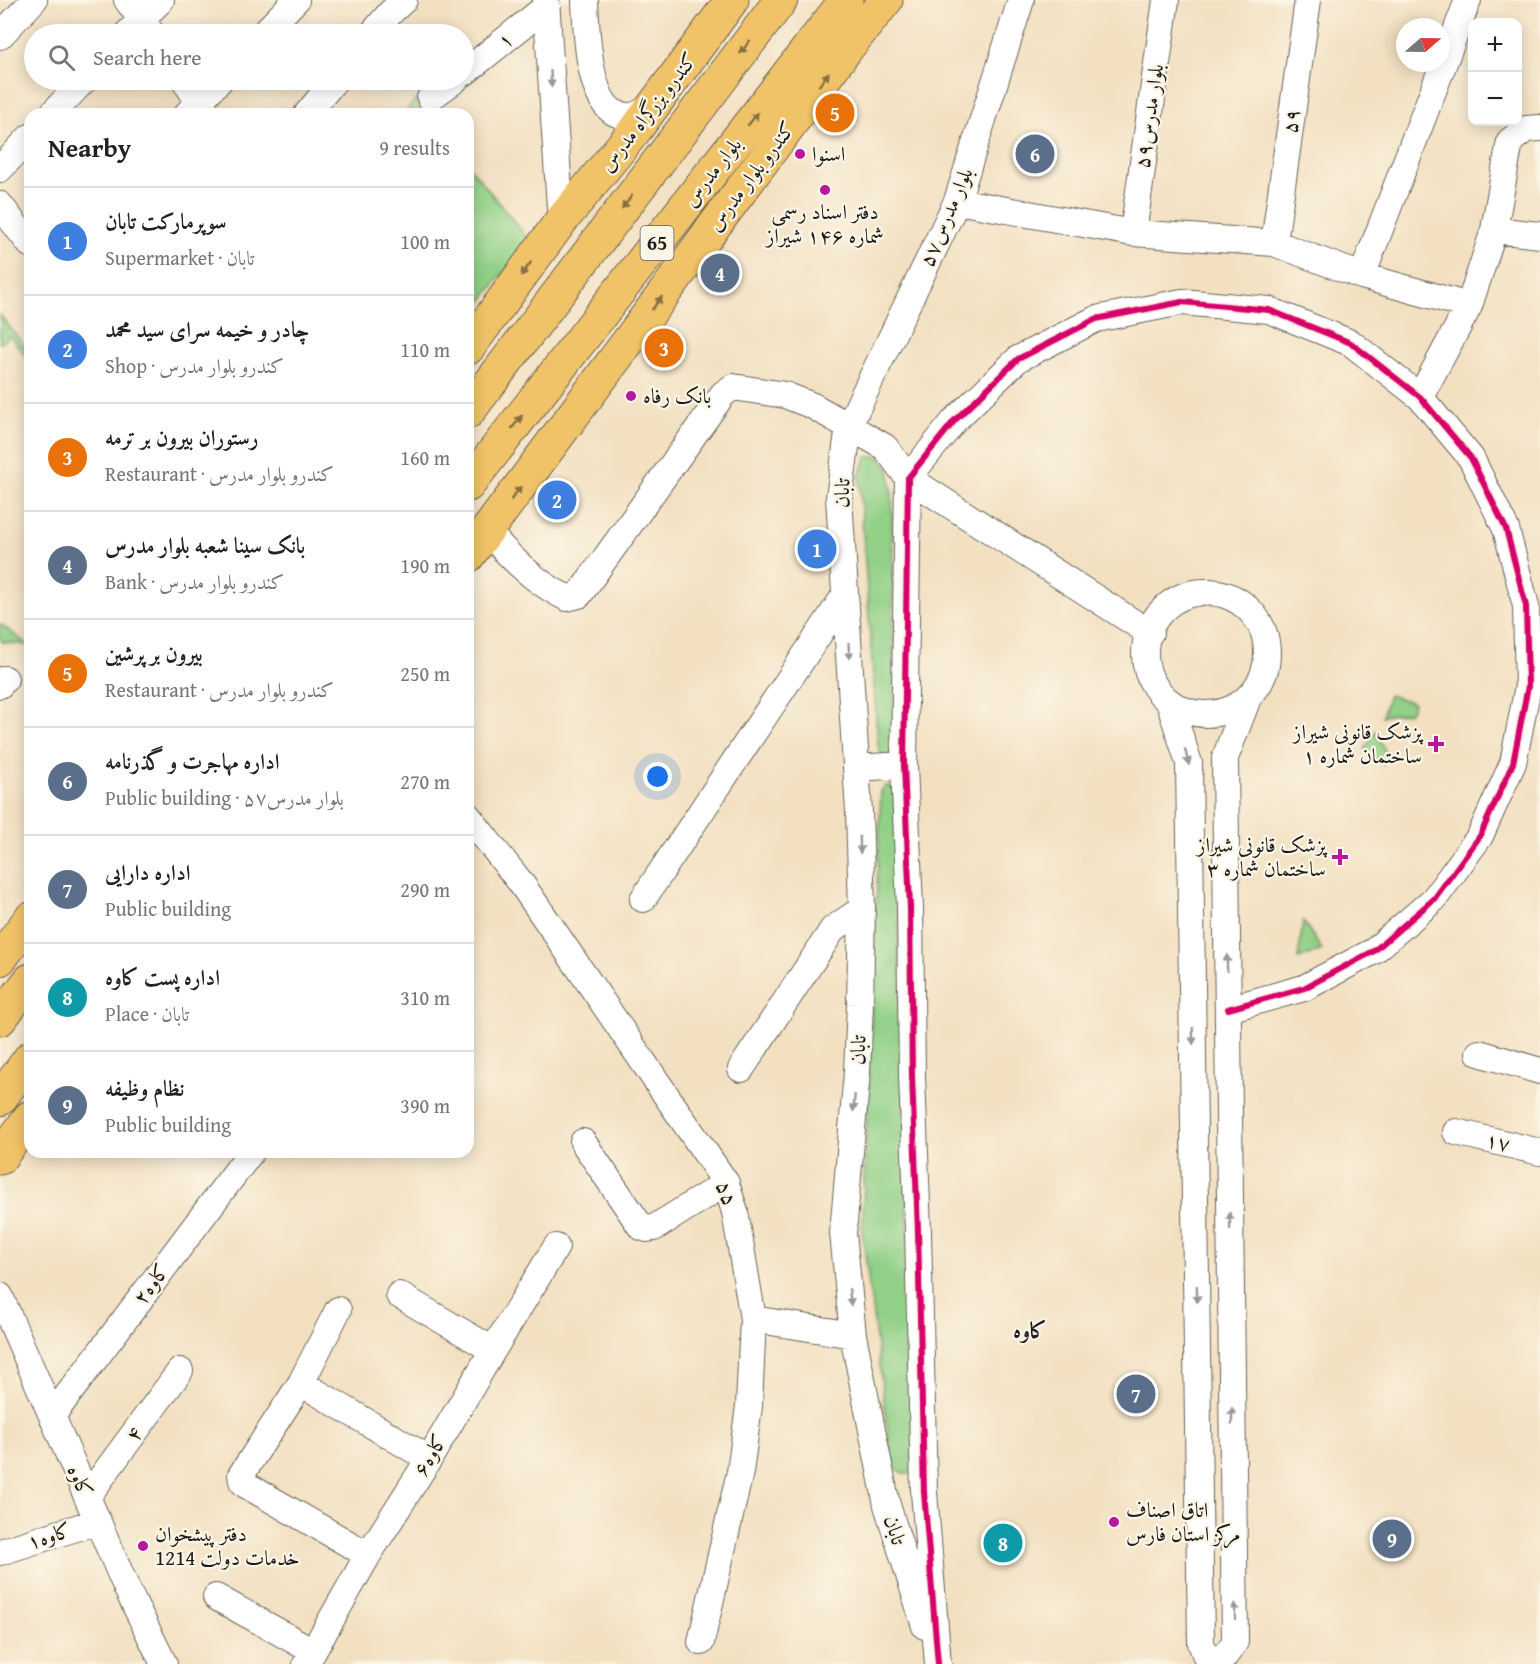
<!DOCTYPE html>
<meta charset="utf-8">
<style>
body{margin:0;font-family:"Gentium Book Plus",Amiri,serif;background:#f2f2f2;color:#222}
.controls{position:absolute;right:18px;top:18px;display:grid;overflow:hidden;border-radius:12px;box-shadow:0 3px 15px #0003}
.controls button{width:54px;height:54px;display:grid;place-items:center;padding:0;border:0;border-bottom:2px solid #e0e0e0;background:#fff;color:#222;font:30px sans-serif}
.compass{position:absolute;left:1396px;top:18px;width:54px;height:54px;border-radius:50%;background:#fff;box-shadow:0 3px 15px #0003;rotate:70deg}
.you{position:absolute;left:658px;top:777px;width:21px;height:21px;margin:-15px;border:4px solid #fff;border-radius:50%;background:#1a73e8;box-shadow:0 0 0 9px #1a73e833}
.badge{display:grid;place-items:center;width:39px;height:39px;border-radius:50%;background:#b5179e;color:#fff;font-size:20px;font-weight:700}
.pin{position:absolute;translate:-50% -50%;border:3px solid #fff;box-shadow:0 2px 6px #0006}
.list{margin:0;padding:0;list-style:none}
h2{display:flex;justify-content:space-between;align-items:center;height:78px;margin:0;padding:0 24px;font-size:26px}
h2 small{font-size:20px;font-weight:400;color:#767676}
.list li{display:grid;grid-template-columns:39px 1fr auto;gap:18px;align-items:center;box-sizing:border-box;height:108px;padding:0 24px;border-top:2px solid #e0e0e0}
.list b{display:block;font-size:22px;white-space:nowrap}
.list p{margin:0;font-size:20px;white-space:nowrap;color:#767676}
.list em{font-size:20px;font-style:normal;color:#767676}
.icon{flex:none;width:33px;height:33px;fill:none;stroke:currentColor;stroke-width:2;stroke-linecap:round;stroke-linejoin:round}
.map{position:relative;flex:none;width:1540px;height:1664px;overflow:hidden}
.search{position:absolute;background:#fff;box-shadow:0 3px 15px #0003;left:24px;top:24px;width:450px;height:66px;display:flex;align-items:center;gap:15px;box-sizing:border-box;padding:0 21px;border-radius:33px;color:#767676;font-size:22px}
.panel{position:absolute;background:#fff;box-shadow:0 3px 15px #0003;left:24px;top:108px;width:450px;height:1050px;border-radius:18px}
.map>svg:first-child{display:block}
.green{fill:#91d087;stroke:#567652;stroke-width:1.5}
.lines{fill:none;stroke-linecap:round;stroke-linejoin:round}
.minor-casing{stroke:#676156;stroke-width:28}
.major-casing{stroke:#676156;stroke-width:35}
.minor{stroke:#fff;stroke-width:26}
.major{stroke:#f1c369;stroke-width:33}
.cycleway-casing{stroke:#fcf5e5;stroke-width:10}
.cycleway{stroke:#d6006c;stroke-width:6}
.oneway{fill:#867042}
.oneway2{fill:#999}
.poi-dot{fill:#b5179e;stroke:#fcf5e5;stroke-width:2}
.labels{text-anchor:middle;stroke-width:4.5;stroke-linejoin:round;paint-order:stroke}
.shield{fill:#fcf5e5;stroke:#5f5d58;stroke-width:1.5}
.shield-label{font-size:20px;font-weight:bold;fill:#1c1c1c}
.street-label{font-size:21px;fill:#1c1c1c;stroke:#fcf5e5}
.poi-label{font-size:21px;fill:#1c1c1c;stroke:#fcf5e5;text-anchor:start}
.neighbourhood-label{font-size:22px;font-weight:bold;fill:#1c1c1c;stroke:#fcf5e5}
</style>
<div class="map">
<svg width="1540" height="1664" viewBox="0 0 1540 1664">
<rect width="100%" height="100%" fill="#fcf5e5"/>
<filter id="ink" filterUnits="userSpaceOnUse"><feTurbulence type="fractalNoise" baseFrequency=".0167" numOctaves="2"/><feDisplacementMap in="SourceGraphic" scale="12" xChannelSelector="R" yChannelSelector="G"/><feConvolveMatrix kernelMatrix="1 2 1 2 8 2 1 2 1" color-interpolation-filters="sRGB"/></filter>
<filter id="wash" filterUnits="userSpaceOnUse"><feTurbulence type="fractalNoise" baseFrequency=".008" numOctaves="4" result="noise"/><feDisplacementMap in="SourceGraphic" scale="24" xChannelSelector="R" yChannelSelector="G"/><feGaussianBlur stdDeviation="1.35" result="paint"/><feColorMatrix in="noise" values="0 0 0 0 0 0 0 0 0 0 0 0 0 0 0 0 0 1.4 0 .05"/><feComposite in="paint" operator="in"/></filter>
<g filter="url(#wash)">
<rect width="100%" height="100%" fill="#f2e0c1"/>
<path class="green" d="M415,100l12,14h-23z
M468,165l61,75 -61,79z
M0,315l30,38v8l-20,-25 -10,8z
M878,456l11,12 3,25 3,261 -12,4 -5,-12 -19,-270 8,-19z
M0,624l28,21 -26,-3 -2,-5z
M1389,695l25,8 -4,9 -28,4z
M1375,731l12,24 -4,9 -18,-15z
M886,786l9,2 20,675 -6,11c-9,0 -12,-4 -17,-10l-30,-234 19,-439z
M1303,921l19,29 -24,9z"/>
</g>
<g filter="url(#ink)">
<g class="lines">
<g class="minor-casing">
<path id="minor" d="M127,0l25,34
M546,0l15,221
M585,0c1,28 3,94 27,111 3,3 13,5 18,5 7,0 18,-8 25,-12
M127,34l34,-34
M263,34l33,-34
M372,34l19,-22 13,-12
M0,36l34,-36
M464,73l83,-67
M184,80l24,34
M430,98l25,-18
M52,114l32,-34
M187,114l33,-34
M307,114l28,-34
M0,169l30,-32
M957,201l176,32 141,10 88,33 107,30
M0,205l30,39
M1494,230l46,5
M1133,233l33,-233
M1274,243l34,-243
M1362,276l106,-276
M1420,397l49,-91 25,-76 16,-89 16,-12 14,-1
M487,531c23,26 48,52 80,67l12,-3 144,-201 10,-7 52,8 28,11 72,41 23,31 242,155
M1145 653a61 61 0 1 1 122 0a61 61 0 1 1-122 0Z
M0,685l5,-6
M1169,702l20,61 12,880 8,21
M856,768l48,-3
M468,816l53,67 205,300 9,29 18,107 -4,87 -9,66 -39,170
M643,899l202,-304
M1479,1053l61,18
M741,1069l92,-140 29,-20
M1456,1132l84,20
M583,1142l58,85 6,2 7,-1 72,-45
M399,1295l94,55
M0,1296l127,293 37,75
M338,1310l-37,73 -60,92 1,6 4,4 122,70
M753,1319l100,16
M301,1383l128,76
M52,1416l199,-264
M87,1497l93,-126
M0,1552l98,-31
M216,1597l97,54
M925,1626l-38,-121 -34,-170 -10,-102 14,-161 3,-68 2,-95 -3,-97 -20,-314 10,-73 108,-224 64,-201
M306,1664l62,-109 61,-96 64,-109 63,-103
M938,1664l-14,-172 -6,-261 -6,-155 -2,-168 -6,-143 4,-287 47,-58 63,-61 78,-40 86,-17 87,8 82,33 69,54 51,61 35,71 20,77 2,80 -15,77 -33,73 -46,63 -60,52 -70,37 -76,21
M1219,1664l16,-22 -10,-884 23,-60"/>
</g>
<g class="major-casing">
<path id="major" d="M468,348l93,-127 75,-92 96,-129
M468,412l313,-412
M468,485l378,-485
M468,556l379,-508 39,-48
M0,959l30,-40
M0,1019l30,-39
M0,1099l30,-41
M0,1158l30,-41"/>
</g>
<use href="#minor" class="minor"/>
<use href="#major" class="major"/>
<g class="cycleway-casing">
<path id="cycleway" d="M938,1664l-14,-172 -6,-261 -6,-155 -2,-168 -6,-143 4,-287 47,-58 63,-61 78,-40 86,-17 87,8 82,33 69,54 51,61 35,71 20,77 2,80 -15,77 -33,73 -46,63 -60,52 -70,37 -76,21"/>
</g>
<use href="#cycleway" class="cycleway"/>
</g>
<defs><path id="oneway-solid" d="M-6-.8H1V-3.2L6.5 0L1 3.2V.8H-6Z" transform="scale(1.5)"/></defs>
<g class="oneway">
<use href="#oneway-solid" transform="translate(745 47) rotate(127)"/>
<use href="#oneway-solid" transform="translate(824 79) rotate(-53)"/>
<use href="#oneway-solid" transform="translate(753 119) rotate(-52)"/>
<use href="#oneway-solid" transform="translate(627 202) rotate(127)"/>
<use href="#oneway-solid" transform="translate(526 269) rotate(126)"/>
<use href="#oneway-solid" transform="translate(657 303) rotate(-53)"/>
<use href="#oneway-solid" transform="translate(517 422) rotate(-52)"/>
<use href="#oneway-solid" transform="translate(516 493) rotate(-53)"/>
</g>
<g class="oneway2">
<use href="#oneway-solid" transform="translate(551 79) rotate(86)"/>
<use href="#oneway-solid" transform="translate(849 651) rotate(86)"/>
<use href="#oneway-solid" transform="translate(1187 757) rotate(76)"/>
<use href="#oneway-solid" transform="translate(860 845) rotate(88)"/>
<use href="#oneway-solid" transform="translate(1227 963) rotate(-91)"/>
<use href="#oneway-solid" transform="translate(1193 1036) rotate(89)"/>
<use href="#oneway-solid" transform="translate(854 1103) rotate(95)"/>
<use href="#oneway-solid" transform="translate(1230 1221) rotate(-91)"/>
<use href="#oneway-solid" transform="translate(1197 1294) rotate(89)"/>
<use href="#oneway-solid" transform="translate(850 1297) rotate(84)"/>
<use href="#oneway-solid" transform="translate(1232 1416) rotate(-90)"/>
<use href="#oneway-solid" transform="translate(1235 1611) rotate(-91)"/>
</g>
</g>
<g class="poi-dot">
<circle cx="800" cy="154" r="6"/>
<circle cx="825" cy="190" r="6"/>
<circle cx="631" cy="396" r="6"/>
<path d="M1433 735h6v6h6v6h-6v6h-6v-6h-6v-6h6z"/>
<path d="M1337 848h6v6h6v6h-6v6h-6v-6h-6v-6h6z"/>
<circle cx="1114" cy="1522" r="6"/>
<circle cx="143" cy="1546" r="6"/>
</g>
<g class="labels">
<rect class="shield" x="640.5" y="226" width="33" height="34" rx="4.5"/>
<g class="shield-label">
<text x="657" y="250">65</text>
</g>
<g class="street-label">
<text transform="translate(505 40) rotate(-39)" y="7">۱</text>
<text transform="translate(648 112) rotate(-52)" y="7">کندرو بزرگراه مدرس</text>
<text transform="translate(1149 116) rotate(-82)" y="7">بلوار مدرس۵۹</text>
<text transform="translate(1291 121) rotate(-82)" y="7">۵۹</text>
<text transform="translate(712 172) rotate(-52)" y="7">بلوار مدرس</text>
<text transform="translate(751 176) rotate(-53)" y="7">کندرو بلوار مدرس</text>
<text transform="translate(946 217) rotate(-67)" y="7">بلوار مدرس۵۷</text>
<text transform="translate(842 493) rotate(-87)" y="7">تابان</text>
<text transform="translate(858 1050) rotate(-87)" y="7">تابان</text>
<text transform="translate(1498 1142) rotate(13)" y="7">۱۷</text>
<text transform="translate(727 1193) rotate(68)" y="7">۵۵</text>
<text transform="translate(151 1284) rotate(-53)" y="7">کاوه۲</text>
<text transform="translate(134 1434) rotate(-54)" y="7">۴</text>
<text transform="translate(430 1455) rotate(-59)" y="7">کاوه۶</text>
<text transform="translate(80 1481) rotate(66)" y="7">کاوه</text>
<text transform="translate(895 1530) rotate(73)" y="7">تابان</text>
<text transform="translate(49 1536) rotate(-17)" y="7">کاوه۱</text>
</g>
<g class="poi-label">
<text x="812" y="161">اسنوا</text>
<text x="825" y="219" text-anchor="middle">دفتر اسناد رسمی<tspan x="825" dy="24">شماره ۱۴۶ شیراز</tspan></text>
<text x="643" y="403">بانک رفاه</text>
<text x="1422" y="739" text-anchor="end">پزشک قانونی شیراز<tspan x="1422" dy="24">ساختمان شماره ۱</tspan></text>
<text x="1326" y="852" text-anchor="end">پزشک قانونی شیراز<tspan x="1326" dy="24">ساختمان شماره ٣</tspan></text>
<text x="1126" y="1517">اتاق اصناف<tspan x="1126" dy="24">مرکز استان فارس</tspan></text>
<text x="155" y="1541">دفتر پیشخوان<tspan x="155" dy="24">خدمات دولت 1214</tspan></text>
</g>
<g class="neighbourhood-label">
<text x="1030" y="1338">کاوه</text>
</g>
</g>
</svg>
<div class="controls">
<button>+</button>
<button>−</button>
</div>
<svg class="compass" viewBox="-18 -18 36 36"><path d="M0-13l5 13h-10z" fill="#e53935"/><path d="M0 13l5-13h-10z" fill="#767676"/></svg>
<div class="you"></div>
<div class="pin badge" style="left:817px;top:549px;background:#3f7fe0">1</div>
<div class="pin badge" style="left:557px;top:500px;background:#3f7fe0">2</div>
<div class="pin badge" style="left:664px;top:348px;background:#e8710a">3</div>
<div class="pin badge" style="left:720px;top:273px;background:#5c6f8a">4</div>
<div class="pin badge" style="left:835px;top:113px;background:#e8710a">5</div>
<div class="pin badge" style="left:1035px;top:154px;background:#5c6f8a">6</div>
<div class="pin badge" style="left:1136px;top:1394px;background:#5c6f8a">7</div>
<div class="pin badge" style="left:1003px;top:1543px;background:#0f9aa8">8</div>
<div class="pin badge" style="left:1392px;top:1539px;background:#5c6f8a">9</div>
<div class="search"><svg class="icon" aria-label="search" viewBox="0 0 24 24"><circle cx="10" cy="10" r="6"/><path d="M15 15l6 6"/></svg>Search here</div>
<section class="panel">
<h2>Nearby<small>9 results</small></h2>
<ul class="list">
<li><span class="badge" style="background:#3f7fe0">1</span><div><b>سوپرمارکت تابان</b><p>Supermarket · تابان</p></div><em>100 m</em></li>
<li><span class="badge" style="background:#3f7fe0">2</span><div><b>چادر و خیمه سرای سید محمد</b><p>Shop · کندرو بلوار مدرس</p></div><em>110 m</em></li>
<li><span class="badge" style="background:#e8710a">3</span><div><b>رستوران بیرون بر ترمه</b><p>Restaurant · کندرو بلوار مدرس</p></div><em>160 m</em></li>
<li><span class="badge" style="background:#5c6f8a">4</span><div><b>بانک سینا شعبه بلوار مدرس</b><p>Bank · کندرو بلوار مدرس</p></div><em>190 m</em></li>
<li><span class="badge" style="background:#e8710a">5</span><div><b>بیرون بر پرشین</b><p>Restaurant · کندرو بلوار مدرس</p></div><em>250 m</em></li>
<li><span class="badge" style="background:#5c6f8a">6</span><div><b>اداره مهاجرت و گذرنامه</b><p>Public building · بلوار مدرس۵۷</p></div><em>270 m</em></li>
<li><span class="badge" style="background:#5c6f8a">7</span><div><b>اداره دارایی</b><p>Public building</p></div><em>290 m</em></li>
<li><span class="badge" style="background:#0f9aa8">8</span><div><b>اداره پست کاوه</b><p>Place · تابان</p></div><em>310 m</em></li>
<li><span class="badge" style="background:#5c6f8a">9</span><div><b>نظام وظیفه</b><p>Public building</p></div><em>390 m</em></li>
</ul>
</section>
</div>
